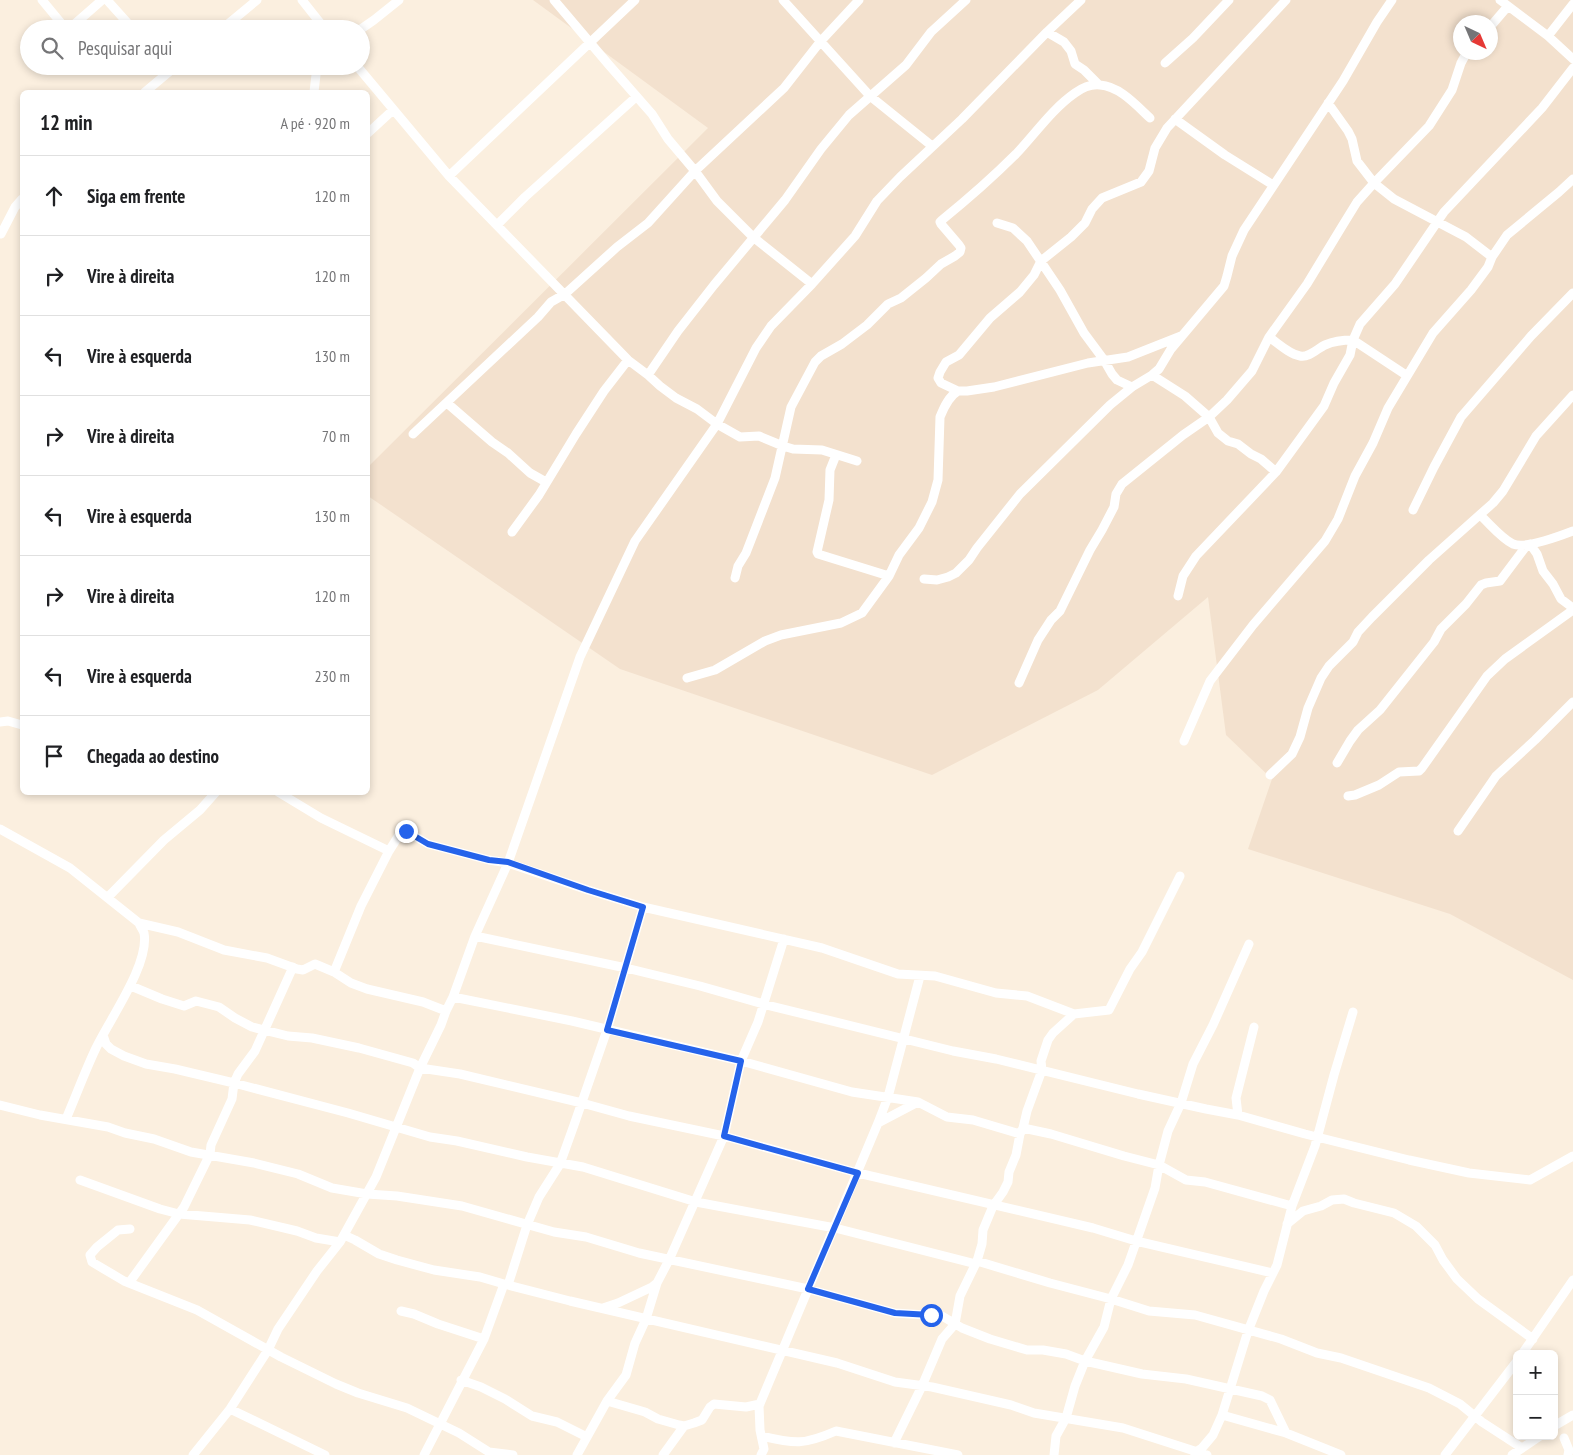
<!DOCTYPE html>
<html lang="pt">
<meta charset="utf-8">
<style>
body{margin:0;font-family:"PT Sans Narrow",sans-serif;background:#f2f2f2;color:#202124}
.controls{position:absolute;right:15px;bottom:15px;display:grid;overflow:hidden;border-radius:8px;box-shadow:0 2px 8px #0003}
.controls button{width:45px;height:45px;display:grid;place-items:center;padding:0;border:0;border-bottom:1px solid #e0e0e0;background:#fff;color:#202124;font:25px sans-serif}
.compass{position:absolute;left:1453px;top:15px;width:45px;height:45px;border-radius:50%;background:#fff;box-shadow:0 2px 8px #0003;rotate:136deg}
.stop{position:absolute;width:15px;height:15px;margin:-11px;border:4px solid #2563eb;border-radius:50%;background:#fff}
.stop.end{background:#2563eb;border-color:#fff;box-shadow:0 1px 5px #0008}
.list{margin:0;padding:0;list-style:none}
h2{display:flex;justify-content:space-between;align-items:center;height:65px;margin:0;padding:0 20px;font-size:21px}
h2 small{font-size:16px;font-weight:400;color:#757577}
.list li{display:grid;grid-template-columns:32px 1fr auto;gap:15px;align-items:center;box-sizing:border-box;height:80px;padding:0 20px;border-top:1px solid #e0e0e0}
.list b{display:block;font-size:19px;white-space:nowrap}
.list em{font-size:16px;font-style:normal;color:#757577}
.icon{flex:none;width:28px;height:28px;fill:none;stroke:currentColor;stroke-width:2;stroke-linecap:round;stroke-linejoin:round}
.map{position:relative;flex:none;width:1573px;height:1455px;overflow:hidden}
.search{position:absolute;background:#fff;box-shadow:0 2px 8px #0003;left:20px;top:20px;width:350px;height:55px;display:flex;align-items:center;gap:12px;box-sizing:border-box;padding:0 18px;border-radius:28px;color:#757577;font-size:19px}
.panel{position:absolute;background:#fff;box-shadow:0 2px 8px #0003;left:20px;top:90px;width:350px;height:705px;border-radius:8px}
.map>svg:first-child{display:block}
.residential{fill:#f3e1ce;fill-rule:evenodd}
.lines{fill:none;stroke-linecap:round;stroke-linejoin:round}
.minor{stroke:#fff;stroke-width:9}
.route{stroke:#2563eb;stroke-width:6}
</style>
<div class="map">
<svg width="1573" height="1455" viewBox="0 0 1573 1455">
<rect width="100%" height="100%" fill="#fbefdf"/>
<path class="residential" d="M533,0h1040v980l-123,-66 -202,-65 24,-70 -46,-44 -18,-138 -110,93 -166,85 -312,-106 -252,-173v-29l340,-339zM1460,22h30v30h-30z"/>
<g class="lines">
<path class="minor" d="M42,0l24,29
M107,0l26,29
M302,0l23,29
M554,0l55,65 43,49 16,25 27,32 22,30 36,36 59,47
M783,0l87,96 62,50
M1500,0l48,36 25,23
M1490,27l18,-21
M69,29l33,-29
M222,29l35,-29
M361,29l13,-9 25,-20
M1047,32l17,10 7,9 4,13 9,6 15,15
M1548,36l25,-32
M1165,63l28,-25 36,-38
M357,66l92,110 179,184 20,15 12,11 16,12 21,11 20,15 23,13 19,-1 24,10 10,3 29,1 35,11
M145,92l31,-26
M314,92l3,-26
M1328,103l20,28 4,8 5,22 17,22 20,16 72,38 26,20
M1175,119l50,36 48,30
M368,133l25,-23
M449,176l186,-176
M997,223l16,5 14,13 33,49 24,43 20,27 8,14 5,6 15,7
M497,225l28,-28 111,-100
M1,234l14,-27 7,-8
M1181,336l-53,21 -40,6 -94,24 -27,4h-9l-17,-8 -3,-5 2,-6 6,-10 13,-7 31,-37 30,-26 14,-17 7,-14 30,-24 14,-14 7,-14 10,-11 39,-16 8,-11 6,-23 12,-20 119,-128
M1269,337l38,-53 34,-56 16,-26 17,-19 55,-57 23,-36 9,-27 6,-11
M648,375l30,-44 36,-46 71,-85 36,-51 28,-34 57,-50 25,-33 35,-32
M1152,375l33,21 24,21 9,16 10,8 10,3 13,10 10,5 15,13
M447,403l45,39 16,11 22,20 16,9
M413,434l125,-117 13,-15 14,-8 52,-47 31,-24 47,-52 89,-83 36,-46 39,-42
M836,455l-6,15 -1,30 -12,52 1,2 71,22
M1413,510l21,-43 27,-50 70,-81 42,-43
M1480,515c10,9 21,23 33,29 12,5 47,-8 60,-13
M512,532l27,-37 37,-61 28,-43 24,-31
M1530,544l7,10 6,17 10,13 8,15 12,9
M735,578l3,-12 8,-13 29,-75 16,-71 24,-45 6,-6 21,-12 25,-19 21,-21 13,-6 25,-20 15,-14 14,-8 5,-4 1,-4 -2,-3 -18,-21 -1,-2 2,-2c26,-21 51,-43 74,-66 19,-20 36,-45 59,-61 7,-5 16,-9 25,-8 19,1 36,20 50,33
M924,579l13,1 11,-3 8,-4 13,-13 8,-12 43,-54 90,-89 22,-18 20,-12 7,-6 12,-20 53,-63 3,-10 5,-20 12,-26 99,-149 34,-59 15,-22
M1178,596l5,-20 13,-20 80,-84 48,-66 10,-23 16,-28 3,-15 7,-16 35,-40 49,-72 98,-104 31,-40
M687,678l28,-8 50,-29 16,-6 60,-12 21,-10 27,-37 10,-21 20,-27 13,-26 6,-22 2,-63c4,-10 9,-21 18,-26
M1019,683l19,-43 13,-20 9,-9 30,-61 12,-20 12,-23 2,-13 6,-10 61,-49 26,-18 18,-17 25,-29 17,-34c10,7 20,17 31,19 9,2 18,-8 25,-11 9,-4 19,-5 28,-5l53,35
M0,722l8,-1 14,4
M1184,741l26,-60 43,-56 72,-84 13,-22 17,-43 18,-33 15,-35 45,-75 38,-43 17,-23 4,-10 15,-22 52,-43 14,-13
M1337,763l13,-22 8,-11 22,-20 54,-68 7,-13 25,-25 15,-19 5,-2 14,-2 27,-36
M1270,775l22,-21 8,-17 8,-29 13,-30 8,-12 24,-24 5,-10 14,-15 57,-57 64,-57 10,-12 33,-55 37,-41
M278,792l43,26 68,33
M1348,796l7,-1 24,-10 20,-13 20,-1 3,-3 65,-92 18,-17 68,-49
M0,829l70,39 69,55c1,3 4,7 5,10 6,31 -35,87 -48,115 -11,23 -20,48 -30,71
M1458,831l38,-55 39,-36 38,-38
M108,897l56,-57 36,-30 16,-18
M139,923l39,9 46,18 43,8 30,11 6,1 12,-6 19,8 17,11 16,6 56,13 23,9
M475,936l151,32 74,18 63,18 190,47 43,8 142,35 68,15 32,6 67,19 104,26 60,13 61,7 43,-24
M334,972l27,-66 28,-55 12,-19 5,-1 22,13 61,16 19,3 80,27 55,17 179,41 76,26 37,2 61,17 31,3 47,18
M131,986l31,13 22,7 12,-5 23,6 16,11 17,9 36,9 24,2 47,10 54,15 7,5 40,6 122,29 47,13 95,20 134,37 235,55 43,13 137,32
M453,997l119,24 169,40 111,31 66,10 29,15 26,3 47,14
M103,1035l3,9 5,5 13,7 22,8 29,5 59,14 114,30 82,24 27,4 70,16 56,10 113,35 139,26 141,36
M0,1105l40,10 68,12 17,6 29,6 37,13 63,11 44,11 34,14 35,6 30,2 65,10 92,26 32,5 53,16 169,36 87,24 47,3 20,12 28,11 37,11h16l23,4 19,7 57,13 44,5 76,17 8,4 16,33
M1238,1115l-2,-17 18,-71
M878,1123l40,-21
M1023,1128l28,6 73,22 35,9 27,15 19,2 87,24
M80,1180l80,29 19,5 71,6 47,11 19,7 24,4
M1287,1224l16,-13 18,-5 11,-6 12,-1 10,4 40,10 22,13 19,19 8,15 14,19 21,20 55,40
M130,1229l-12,1 -21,17 -7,8 2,7 32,19 73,29 84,47 55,27 22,9 49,15 52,25 30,19 24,3
M344,1235l11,5 24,14 18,6 37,10 46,7 24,7
M977,1261l73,22 61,16 38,12 46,4 86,24 36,14 24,5 88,30 31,16 22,18 40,26
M129,1283l55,-76 26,-53 1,-9 21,-46 2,-16 4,-9 17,-23 38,-84
M508,1285l62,16 267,62 58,19 37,5 79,18 23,8 89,15 84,27
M603,1308l15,-5 34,-16 5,-4 12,-23 55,-124 17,-75 17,-39 26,-83
M401,1311l13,3 24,10 46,15
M1522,1354l51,-74
M461,1380l20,7 24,12 27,17 25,6 30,15
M607,1401l38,11 13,7 21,6 5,1 10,-3 8,-3 8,-13 4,-3 32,3 14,-3
M230,1409l95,46
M1222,1415l64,18 55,22
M1554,1426l19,-11
M762,1436c33,8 42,9 74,-5l122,24
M1564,1438l5,12 -1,5
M894,1443l28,-57 20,-47 13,-15 5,-28 17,-35 5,-17 1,-14 10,-24 10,-14 5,-10 1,-10 7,-17 4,-21 3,-6 4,-17 15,-41 -1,-9 7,-21 5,-7 21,-19 35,-4 21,-41 12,-17 38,-76
M193,1455l37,-46 38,-59 10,-21 39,-58 23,-29 36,-65 44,-109 21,-43 5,-14 7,-14 22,-61 33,-73 72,-206 55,-116 82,-117 39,-76 15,-22 41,-42 43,-48 22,-35 23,-24 62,-58 85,-87 34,-32
M424,1455l60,-116 20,-55 4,1 19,-60 12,-28 21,-33 14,-39 33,-95 36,-123
M577,1455l30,-54 19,-26 9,-32 11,-24 11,-36
M663,1455l21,-29
M761,1455l3,-6 -4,-19 -1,-24 119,-283 10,-26 32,-121
M1054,1455l2,-19 10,-18 9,-32 10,-25 19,-34 7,-28 17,-34 27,-77 4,-23 9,-34 13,-28 12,-39 20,-39 36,-81
M1195,1455l1,-3 6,-4 11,-13 9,-20 26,-84 16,-40 13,-26 15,-59 23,-60 19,-71 19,-63
M1445,1455l72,-94
M1512,1455l28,-19"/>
</g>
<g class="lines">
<path class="route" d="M406,831l22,13 61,16 19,2 80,28 55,17 -36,123 134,31 -17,75 134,37 -50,116 87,24 36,2"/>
</g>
</svg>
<div class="controls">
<button>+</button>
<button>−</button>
</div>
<svg class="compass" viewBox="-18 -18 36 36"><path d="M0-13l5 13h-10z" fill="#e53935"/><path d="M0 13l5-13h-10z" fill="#757577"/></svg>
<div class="stop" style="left:931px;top:1315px"></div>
<div class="stop end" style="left:406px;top:831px"></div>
<div class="search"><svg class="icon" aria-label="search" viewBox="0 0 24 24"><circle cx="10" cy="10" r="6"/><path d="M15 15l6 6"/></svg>Pesquisar aqui</div>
<section class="panel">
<h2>12 min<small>A pé · 920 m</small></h2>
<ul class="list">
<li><svg class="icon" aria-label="ahead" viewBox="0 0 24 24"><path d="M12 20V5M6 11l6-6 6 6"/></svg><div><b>Siga em frente</b></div><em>120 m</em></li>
<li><svg class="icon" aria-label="right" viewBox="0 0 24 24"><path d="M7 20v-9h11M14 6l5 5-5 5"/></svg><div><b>Vire à direita</b></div><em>120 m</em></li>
<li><svg class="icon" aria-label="left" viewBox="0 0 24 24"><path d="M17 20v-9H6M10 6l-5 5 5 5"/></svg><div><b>Vire à esquerda</b></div><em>130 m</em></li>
<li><svg class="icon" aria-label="right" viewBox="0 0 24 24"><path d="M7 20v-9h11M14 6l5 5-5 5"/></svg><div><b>Vire à direita</b></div><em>70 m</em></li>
<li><svg class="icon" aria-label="left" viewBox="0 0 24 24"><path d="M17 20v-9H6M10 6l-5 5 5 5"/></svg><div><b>Vire à esquerda</b></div><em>130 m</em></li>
<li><svg class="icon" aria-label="right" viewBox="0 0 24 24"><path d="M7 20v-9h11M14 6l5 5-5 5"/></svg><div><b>Vire à direita</b></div><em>120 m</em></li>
<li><svg class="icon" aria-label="left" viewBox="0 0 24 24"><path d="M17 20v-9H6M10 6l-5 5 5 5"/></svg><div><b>Vire à esquerda</b></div><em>230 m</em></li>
<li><svg class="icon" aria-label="arrive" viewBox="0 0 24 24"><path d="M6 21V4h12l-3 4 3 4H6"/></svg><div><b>Chegada ao destino</b></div></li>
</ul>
</section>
</div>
